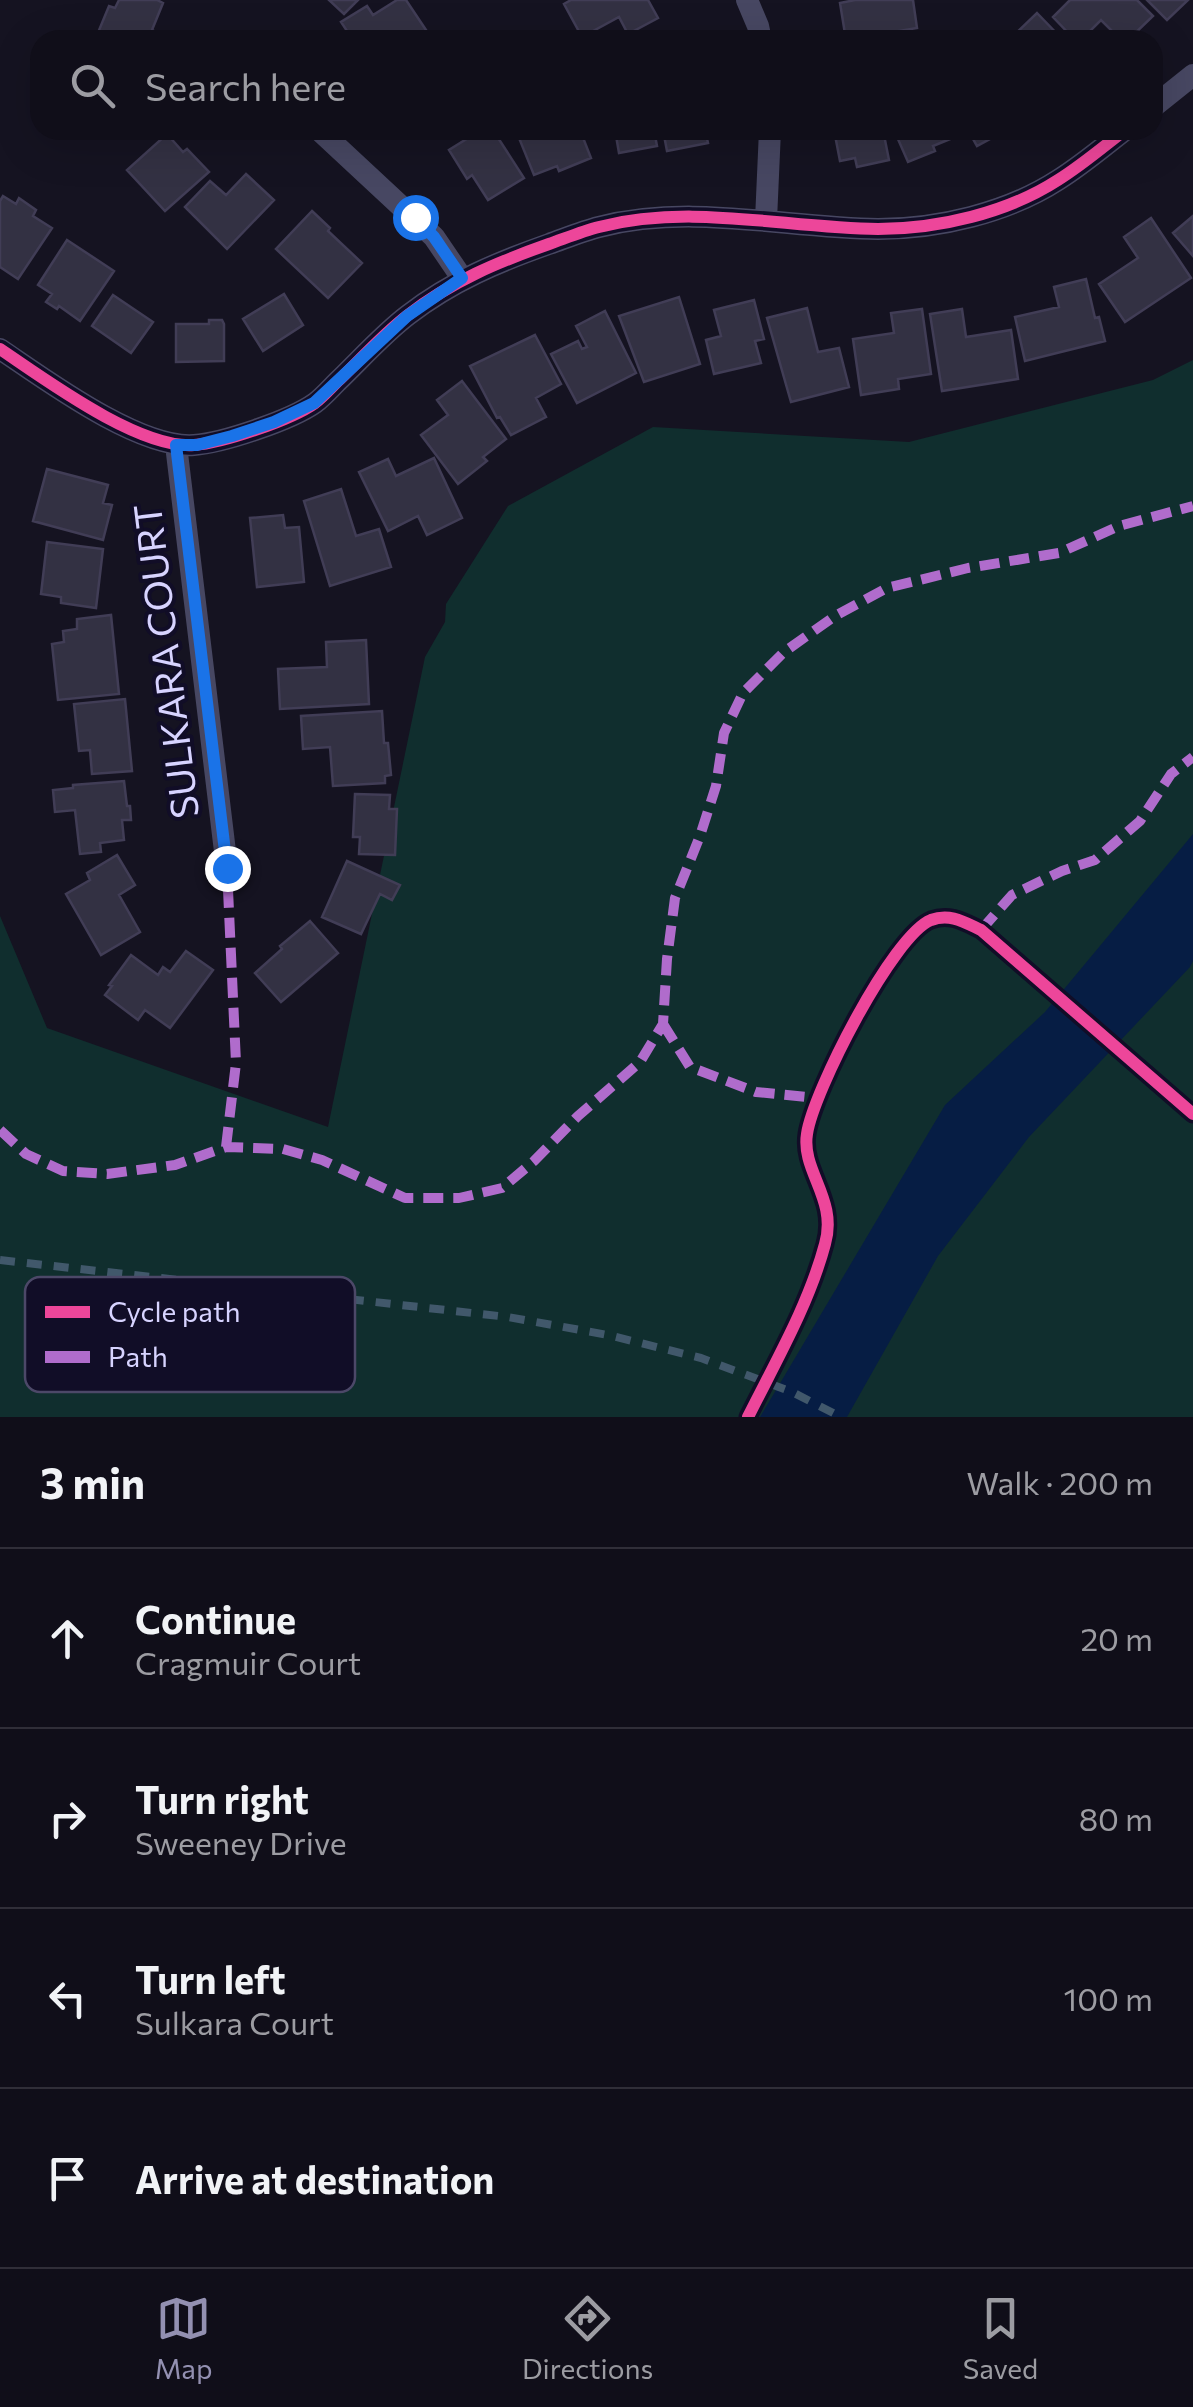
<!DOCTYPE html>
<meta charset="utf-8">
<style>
body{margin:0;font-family:Commissioner,sans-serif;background:#1e1c26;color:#f1f3f6}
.stop{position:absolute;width:30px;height:30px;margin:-22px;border:8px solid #1a73e8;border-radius:50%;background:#fff}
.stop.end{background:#1a73e8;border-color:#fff;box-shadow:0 2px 10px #0008}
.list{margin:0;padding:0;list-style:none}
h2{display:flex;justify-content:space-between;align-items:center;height:130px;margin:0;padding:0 40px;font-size:42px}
h2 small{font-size:32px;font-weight:400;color:#9c9ca2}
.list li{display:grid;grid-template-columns:65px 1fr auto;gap:30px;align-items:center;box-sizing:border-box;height:180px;padding:0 40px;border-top:2px solid #302e38}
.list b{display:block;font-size:38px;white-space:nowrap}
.list p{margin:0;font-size:32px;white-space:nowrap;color:#9c9ca2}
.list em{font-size:32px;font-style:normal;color:#9c9ca2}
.icon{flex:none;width:55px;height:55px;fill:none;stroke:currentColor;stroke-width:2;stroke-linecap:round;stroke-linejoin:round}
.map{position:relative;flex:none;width:1193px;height:1417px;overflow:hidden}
.search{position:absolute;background:#100e19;box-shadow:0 10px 40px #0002;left:30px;right:30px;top:30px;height:110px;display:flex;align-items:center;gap:25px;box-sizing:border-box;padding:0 35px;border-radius:30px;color:#9c9ca2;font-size:38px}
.sheet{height:850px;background:#100e19}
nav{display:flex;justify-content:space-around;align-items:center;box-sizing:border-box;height:140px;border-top:2px solid #302e38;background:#100e19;font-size:28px;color:#9c9ca2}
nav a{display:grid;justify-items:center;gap:5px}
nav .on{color:#9390b1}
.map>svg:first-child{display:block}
.green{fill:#102e2e}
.water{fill:#061d44}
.building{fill:#333143;stroke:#413d56;stroke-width:2.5}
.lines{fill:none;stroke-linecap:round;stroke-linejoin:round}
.street{stroke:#474762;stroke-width:22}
.rail{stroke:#41586b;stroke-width:8;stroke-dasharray:15 12;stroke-linecap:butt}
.quiet{stroke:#b06ccc;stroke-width:10;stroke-dasharray:20 10;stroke-linecap:butt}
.cycleway-casing{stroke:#110d27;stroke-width:19}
.cycleway{stroke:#ed469a;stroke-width:12}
.route{stroke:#1a73e8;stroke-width:12}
.labels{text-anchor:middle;stroke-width:8;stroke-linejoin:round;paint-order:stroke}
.street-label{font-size:38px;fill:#d7d3ff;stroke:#110d27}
.key{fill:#110d27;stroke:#4c4868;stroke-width:2.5}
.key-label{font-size:28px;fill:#d7d3ff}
</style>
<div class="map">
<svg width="1193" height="1417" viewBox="0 0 1193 1417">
<rect width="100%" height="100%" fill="#151321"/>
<path class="green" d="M1193,360v1057h-1193v-501l47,112 281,99 97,-470 20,-35 1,-18 62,-98 145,-79 256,15 244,-62z"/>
<path class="water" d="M1193,834v127l-3,6 -161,170 -91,119 -91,161h-87l185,-312 100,-93z"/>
<path class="building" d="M119,0h38l6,3 -11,27 2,1 -3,9h-56l14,-34 6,2z
M329,0h29l-14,14z
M397,0h9l24,36 -6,4h-71l-12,-18 26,-16 6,9z
M571,0h77l10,18 -30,16 -9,-17 -37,20 -18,-33z
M855,0h58l4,28 -71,12 -6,-37z
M1070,0h67l16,16 -25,24h-7l-20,-20 -20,20h-6l-22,-23z
M1147,0h41l-21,20z
M1037,13l26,27h-54z
M481,130h12l31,48 -36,22 -16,-25 -5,4 -18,-29z
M537,130h43l11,28 -32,13 -2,-5 -23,9 -15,-37z
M615,130h39l3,16 -38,7z
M663,130h42l3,13 -41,8z
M834,130h49l6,30 -32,7 -2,-9 -15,3z
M894,130h64l2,5 -27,11 2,5 -27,11z
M968,130h34l1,2 -26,14z
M167,134l16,18 4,-3 22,23 -44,39 -38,-41z
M246,174l28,26 -47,49 -42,-42 25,-26 16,14z
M3,196l13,8 3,-6 17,12 -3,6 19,12 -34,51 -18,-12v-66z
M312,211l18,17 -2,3 34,32 -34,35 -52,-49z
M1193,216v40l-20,-23z
M1151,218l40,60 -66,44 -26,-38 39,-26 -14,-21z
M67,240l47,31 -34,50 -21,-15 -2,3 -11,-7 6,-8 -14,-9z
M1086,279l9,39 4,-1 6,24 -80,20 -10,-44 44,-10 -5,-20z
M284,294l19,31 -40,26 -20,-32z
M113,295l40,27 -22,31 -39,-27z
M679,297l21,67 -56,18 -25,-66z
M754,300l10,39 -9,2 6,22 -47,11 -8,-34 15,-4 -7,-26z
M807,308l11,44 21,-4 10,39 -58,15 -24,-84z
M922,309l9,65 -33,5 1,10 -38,6 -8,-56 41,-6 -3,-20z
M962,309l4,28 45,-7 7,49 -76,12 -12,-77z
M605,311l31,62 -59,30 -26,-49 27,-13 4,8 5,-2 -11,-21z
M209,320h13l2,4v37l-48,1v-38h33z
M535,335l26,49 -25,14 10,19 -35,18 -11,-18 -3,1 -27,-52z
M462,381l44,58 -23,18 4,4 -29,23 -37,-49 27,-20 -11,-15z
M434,458l28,60 -35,17 -9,-19 -30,15 -29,-59 29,-13 8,17z
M47,469l61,16 -5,18 9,2 -9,35 -70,-19z
M341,489l15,47 23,-7 12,38 -61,19 -26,-85z
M283,515l2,13 14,-1 5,55 -47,5 -7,-69z
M47,542l56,7 -7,59 -35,-5v-6l-20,-3z
M111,615l8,79 -61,6 -6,-56 12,-2 -1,-11 14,-2v-10z
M366,640l3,64 -89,5 -2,-40 49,-2 -1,-25z
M125,699l7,72 -40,3 -2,-24 -11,1 -5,-47z
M382,711l2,32h4l3,32 -6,1v7l-52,3 -3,-39 -27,2 -2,-33z
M124,781l3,25h3l1,14h-9l2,20 -24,3 1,9 -21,2 -5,-44 -20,2 -2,-22 20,-2v-3z
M355,794l35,1 -1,14h8l-2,46 -36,-1 1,-17h-7z
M117,855l18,30 -16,10 21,37 -39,23 -35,-61 24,-14 -3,-7z
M347,861l53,24 -8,15 -12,-6 -19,40 -39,-17z
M310,921l28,32 -57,49 -26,-29 27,-24 -2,-3z
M186,951l27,19 -43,58 -25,-18 -7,10 -33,-25 7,-9 -3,-1 22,-30 27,20 5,-8 7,5z"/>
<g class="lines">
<path class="street" d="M747,0l11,26 3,14
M1153,107l40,-32
M319,130l115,107 28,41
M766,220l4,-90
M0,349c46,31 139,100 194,96 29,-2 97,-25 121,-42 8,-6 15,-14 22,-21 23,-22 46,-48 71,-67 44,-34 90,-53 141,-71 17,-6 34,-13 50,-17 93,-24 185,1 279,2 60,0 129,-16 180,-49 24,-15 45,-33 67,-50
M176,445l51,423"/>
<path class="rail" d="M0,1260l508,57 100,18 93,23 91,34 49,25"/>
<path class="quiet" d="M981,930l31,-35 50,-24 33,-11 45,-39 31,-47 22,-17
M663,1024l27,43 66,25 61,6
M0,1130l26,24 37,17 44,3 68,-9 51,-18 57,2 39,11 83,38h54l43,-10 32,-27 44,-45 62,-54 23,-38 4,-65 8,-61 25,-62 16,-50 8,-53 19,-40 41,-41 51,-36 52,-28 81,-20 91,-15 60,-27 74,-20
M226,1147l10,-84 -9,-195"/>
<g class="cycleway-casing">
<path id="cycleway" d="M0,349c46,31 139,100 194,96 29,-2 97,-25 121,-42 8,-6 15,-14 22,-21 23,-22 46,-48 71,-67 44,-34 90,-53 141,-71 17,-6 34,-13 50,-17 93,-24 185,1 279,2 60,0 129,-16 180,-49 24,-15 45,-33 67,-50
M748,1417c28,-56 61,-113 77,-173 13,-45 -24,-73 -18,-110 6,-42 86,-199 124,-214 19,-7 33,2 50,10l212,184"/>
</g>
<use href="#cycleway" class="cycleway"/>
</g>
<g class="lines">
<path class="route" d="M227,868l-51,-423h21l35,-9 42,-14 40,-19 93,-87 55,-38 -28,-41 -19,-20"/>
</g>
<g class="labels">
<g class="street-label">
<text transform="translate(167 661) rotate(-97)" y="13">SULKARA COURT</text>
</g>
</g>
<rect x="25" y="1277" width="330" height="115" rx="15" class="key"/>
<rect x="45" y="1306" width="45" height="12" fill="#ed469a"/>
<rect x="45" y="1351" width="45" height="12" fill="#b06ccc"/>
<g class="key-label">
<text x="108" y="1322">Cycle path</text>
<text x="108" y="1367">Path</text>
</g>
</svg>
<div class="stop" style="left:415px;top:217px"></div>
<div class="stop end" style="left:227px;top:868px"></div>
<div class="search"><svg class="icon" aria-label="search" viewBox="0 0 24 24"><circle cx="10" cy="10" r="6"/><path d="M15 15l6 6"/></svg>Search here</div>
</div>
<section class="sheet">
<h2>3 min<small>Walk · 200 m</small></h2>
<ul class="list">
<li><svg class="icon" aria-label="ahead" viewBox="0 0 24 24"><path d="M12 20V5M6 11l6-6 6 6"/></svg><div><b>Continue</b><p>Cragmuir Court</p></div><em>20 m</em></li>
<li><svg class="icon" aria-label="right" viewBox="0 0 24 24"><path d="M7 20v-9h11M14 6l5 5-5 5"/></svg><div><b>Turn right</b><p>Sweeney Drive</p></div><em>80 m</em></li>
<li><svg class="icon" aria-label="left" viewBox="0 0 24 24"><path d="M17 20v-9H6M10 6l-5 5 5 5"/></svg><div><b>Turn left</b><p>Sulkara Court</p></div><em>100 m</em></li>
<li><svg class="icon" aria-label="arrive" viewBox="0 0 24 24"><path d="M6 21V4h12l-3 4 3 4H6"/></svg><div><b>Arrive at destination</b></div></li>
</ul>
</section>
<nav>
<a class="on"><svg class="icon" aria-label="map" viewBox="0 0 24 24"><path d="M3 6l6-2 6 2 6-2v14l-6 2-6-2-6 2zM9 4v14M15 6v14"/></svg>Map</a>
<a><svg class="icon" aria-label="directions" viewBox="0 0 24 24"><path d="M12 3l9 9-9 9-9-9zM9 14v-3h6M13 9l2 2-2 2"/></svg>Directions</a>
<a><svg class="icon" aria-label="saved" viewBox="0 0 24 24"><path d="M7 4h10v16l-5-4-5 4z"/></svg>Saved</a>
</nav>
